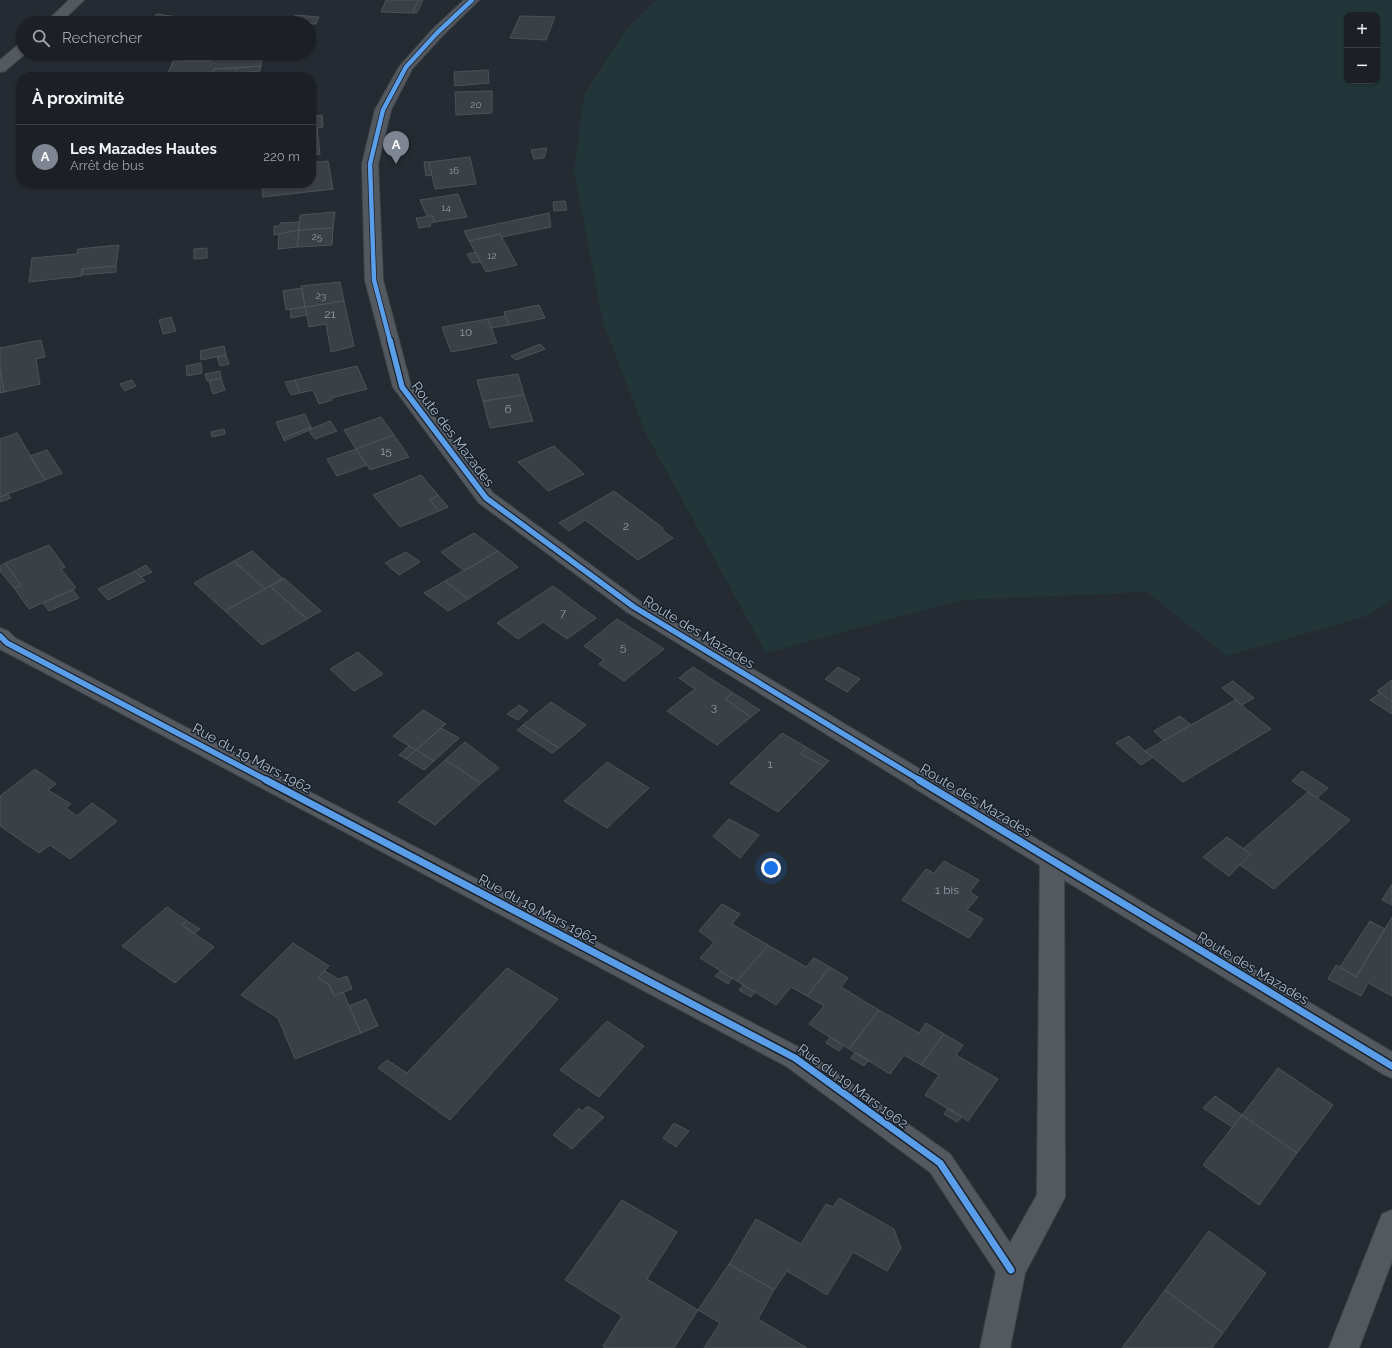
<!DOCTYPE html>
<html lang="fr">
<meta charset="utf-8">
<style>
body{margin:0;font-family:Raleway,sans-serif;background:#292d32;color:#f1f3f6}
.controls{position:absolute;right:12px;top:12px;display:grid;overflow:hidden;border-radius:8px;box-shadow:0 1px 3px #0004}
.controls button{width:36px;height:36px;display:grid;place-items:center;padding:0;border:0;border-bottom:1px solid #3a3e43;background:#1c2026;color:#f1f3f6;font:20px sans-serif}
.you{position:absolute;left:771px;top:868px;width:14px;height:14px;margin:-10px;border:3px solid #fff;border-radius:50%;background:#1a73e8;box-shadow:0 0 0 6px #1a73e833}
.badge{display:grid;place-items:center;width:26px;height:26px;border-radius:50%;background:#7d8692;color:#fff;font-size:13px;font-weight:700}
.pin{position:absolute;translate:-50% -33px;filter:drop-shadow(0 1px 2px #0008)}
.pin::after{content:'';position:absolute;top:21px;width:14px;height:12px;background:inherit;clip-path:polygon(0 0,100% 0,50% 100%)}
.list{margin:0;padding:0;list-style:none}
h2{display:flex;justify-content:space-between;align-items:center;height:52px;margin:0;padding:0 16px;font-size:17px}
h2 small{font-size:13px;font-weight:400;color:#a0a3a7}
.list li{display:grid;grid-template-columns:26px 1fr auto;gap:12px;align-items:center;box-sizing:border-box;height:64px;padding:0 16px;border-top:1px solid #3a3e43}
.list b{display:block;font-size:15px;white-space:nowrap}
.list p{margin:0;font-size:13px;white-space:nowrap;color:#a0a3a7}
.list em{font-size:13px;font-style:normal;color:#a0a3a7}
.icon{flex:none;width:22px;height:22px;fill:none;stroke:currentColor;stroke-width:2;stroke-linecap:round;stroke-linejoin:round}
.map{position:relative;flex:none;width:1392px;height:1348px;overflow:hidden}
.search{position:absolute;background:#1c2026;box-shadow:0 1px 3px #0004;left:16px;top:16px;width:300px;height:44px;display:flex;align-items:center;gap:10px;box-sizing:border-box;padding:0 14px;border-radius:22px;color:#a0a3a7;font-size:15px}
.panel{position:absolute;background:#1c2026;box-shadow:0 1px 3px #0004;left:16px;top:72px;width:300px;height:116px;border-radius:16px}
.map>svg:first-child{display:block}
.green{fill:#223538;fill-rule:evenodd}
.building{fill:#3a4046;stroke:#4c525a}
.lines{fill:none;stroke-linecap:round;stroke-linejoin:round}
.minor-casing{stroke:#42474d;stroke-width:2}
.minor{fill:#545960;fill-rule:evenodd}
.cycleway-far2-casing{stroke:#18212c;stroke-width:6}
.cycleway-far1-casing{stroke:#18212c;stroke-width:8}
.cycleway-casing{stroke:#18212c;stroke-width:10}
.cycleway-far2{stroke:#5a9eea;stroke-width:4.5}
.cycleway-far1{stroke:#5a9eea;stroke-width:5.5}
.cycleway{stroke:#5a9eea;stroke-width:7}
.labels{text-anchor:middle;stroke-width:3;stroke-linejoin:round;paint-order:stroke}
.far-number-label{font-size:10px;fill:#9099a5}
.number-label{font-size:12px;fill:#9099a5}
.street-label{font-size:14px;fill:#adb7c5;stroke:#18212c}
</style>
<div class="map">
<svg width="1392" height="1348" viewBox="0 0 1392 1348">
<rect width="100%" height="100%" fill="#252b32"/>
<path class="green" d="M656,0h736v600l-25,16 -140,40 -80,-64 -185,8 -196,53 -121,-221 -42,-110 -29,-151 10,-76 42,-65zM1347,15h30v66h-30z"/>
<path class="building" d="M386,0h32l-5,13 -32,-1z
M418,0h5l-6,13h-4z
M157,14l7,1 -9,8h-7z
M164,15l22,3 -5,5h-26z
M295,15l24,2 -3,7h-7l-17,-2z
M520,16l35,1 -9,23 -36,-2z
M118,53h32l-4,4z
M185,53h26l-1,8h-27z
M211,53h30v6l21,-1 -1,8 -47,3 -1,3 -45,1 5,-12h37z
M241,53h8v5l-8,1z
M261,66l-1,5 -25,2 1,-5z
M236,68l-1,5 -22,1 1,-5z
M488,70l1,13 -34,3 -1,-14z
M492,91v22l-36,2 -1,-23z
M322,115l1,12 -6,1 3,26 -9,1v-38z
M547,148l-3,10 -10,1 -3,-9z
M470,157l6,27 -41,5 -6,-27z
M328,161l5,28 -70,8 -1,-14h49v-20z
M424,162h5l3,13 -6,1z
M458,194l9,23 -32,5 -3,-6h-5l-7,-16z
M565,201l2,9 -13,1 -1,-9z
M335,212l-2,16 -34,2 1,-15z
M549,213l2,14 -49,10 -2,-3 -31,7 -5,-10z
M432,216l3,6 -5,1 1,3 -12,2 -3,-10z
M299,222v8l-25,5v-9h6v-3z
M333,228l-1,17 -35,2 2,-17z
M299,230l-2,17 -19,2 1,-15z
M500,234l17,31 -31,7 -17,-31z
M119,245l-3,21 -34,3v7l-53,6 3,-24 45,-4 1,-5z
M207,248v10l-13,1v-10z
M476,252l5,10 -9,1 -5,-9z
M116,266v6l-34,3v-6z
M340,282l4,19 -39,6 -4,-21z
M302,288l3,19 -19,3 -3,-19z
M344,301l10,45 -23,6 -5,-28 -17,3 -4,-20z
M539,305l6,13 -36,7 -5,-13z
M305,307l2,8 -16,3 -1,-9z
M505,316l4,9 -18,3 -3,-9z
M171,317l5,14 -13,3 -4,-14z
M488,319l9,24 -46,9 -9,-25z
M41,340l4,17 -9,2 4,25 -36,8 -4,-24v-20z
M540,344l5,5 -29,11 -5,-4z
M224,346l2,9 -25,5 -1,-9z
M226,355l3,9 -9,2 -3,-9z
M201,363l1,10 -15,3 -1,-10z
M357,366l10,23 -36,9 1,2 -13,4 -6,-14 -13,3 -5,-13z
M0,368l4,24 -4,1z
M220,371l1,7 -14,3 -2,-7z
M518,374l6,21 -41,6 -6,-21z
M221,378l4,12 -12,4 -4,-13z
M132,380l4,6 -11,5 -5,-7z
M295,380l5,13 -9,2 -6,-13z
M524,395l9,26 -43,7 -7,-27z
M305,414l6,13 -28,11 -7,-16z
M381,417l13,18 -38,14 -12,-19z
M330,421l7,10 -22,8 -7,-9z
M311,427l1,2 -28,12 -1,-3z
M224,429l1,5 -13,3 -1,-5z
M17,433l28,47 -45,17v-58z
M394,435l15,22 -39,13 -14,-21z
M554,446l30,28 -36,17 -30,-29z
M356,449l11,16 -30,11 -10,-17z
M47,450l15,23 -17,7 -15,-24z
M421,475l17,20 -8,5 9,11 -39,16 -27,-32z
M614,491l49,37 -1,2 11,8 -35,22 -53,-40 -16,11 -10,-8z
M8,494l3,4 -11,4v-5z
M438,495l10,12 -9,4 -9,-11z
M474,533l24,18 -34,20 -23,-19z
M49,545l16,22 -4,2 15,19 -47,21 -15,-21 7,-3 -16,-22z
M252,551l31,28 -18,10 -31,-28z
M498,551l20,16 -50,32 -23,-18z
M406,552l14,10 -21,13 -14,-12z
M234,561l31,28 -40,22 -31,-28z
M5,563l16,22 -7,3 -14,-17v-5z
M146,565l6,7 -11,5 -6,-6z
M135,571l10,10 -37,19 -10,-11z
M284,578l37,33 -14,8 -37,-33z
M445,581l23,18 -20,12 -24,-18z
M270,586l37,33 -45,26 -37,-34z
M553,586l43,32 -29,21 -24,-17 -25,17 -21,-16z
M73,590l6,8 -30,13 -6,-8z
M617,619l47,30 -40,32 -25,-17 5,-4 -20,-14z
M358,652l25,22 -29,17 -24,-22z
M693,667l40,26 -8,6 26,18 -34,28 -50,-34 28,-22 -16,-11z
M838,667l22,12 -13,13 -22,-13z
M1392,680v21l-15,-10z
M1233,681l21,17 -12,7 -20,-17z
M733,693l27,17 -9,7 -26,-18z
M1380,693l12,8v13l-22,-14z
M1235,700l36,29 -88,53 -38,-31z
M551,702l35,23 -27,23 -36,-23z
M519,705l9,6 -10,9 -11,-6z
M423,710l23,14 -30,26 -23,-14z
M1180,716l11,9 -27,16 -10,-10z
M523,725l36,23 -7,5 -35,-23z
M441,728l18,10 -25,23 -18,-11z
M782,733l24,14 -5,7 23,12 -46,46 -48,-29z
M1129,736l16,15 8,6 -12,8 -25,-22z
M465,742l34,26 -18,15 -36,-23z
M409,746l7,4 -10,9 -7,-4z
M806,747l23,14 -5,5 -23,-12z
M416,750l18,11 -10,9 -18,-11z
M445,760l36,23 -46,42 -37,-23z
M607,762l42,26 -42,40 -43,-27z
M35,769l21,15 -8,6 23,14 -5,4 11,8 15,-13 25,18 -47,38 -20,-14 -11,8 -39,-27v-30z
M1302,771l26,17 -11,10 -25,-17z
M1308,792l42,28 -76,69 -34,-24 11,-11 -8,-5z
M729,819l30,16 -19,23 -27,-22z
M1227,837l24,17 -22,22 -26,-19z
M944,861l35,19 -9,12 8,5 -11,13 16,9 -14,19 -67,-38 24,-31 8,4z
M1392,884v21l-10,-5z
M722,904l18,10 -8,10 36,21 -31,36 -37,-23 14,-16 -15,-11z
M167,907l20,14 -5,4 32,22 -39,36 -53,-37z
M1392,917v79l-24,-13 -7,13 -33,-17 8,-14 20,12z
M187,921l13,8 -6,5 -12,-9z
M1370,921l15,8 -29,48 -16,-10z
M293,943l36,23 -11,12 11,7 5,11 9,-4 18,41 -66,26 -17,-41 -37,-23z
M768,945l38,22 8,-9 16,9 -23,29 -16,-9 -15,18 -39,-24z
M830,967l18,11 -7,9 38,23 -30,39 -40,-25 15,-18 -17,-10z
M507,968l51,31 -108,121 -72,-52 9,-8 20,13z
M325,971l13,8 9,-3 5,13 -18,7 -5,-11 -11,-7z
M720,971l12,7 -4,6 -13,-8z
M743,985l12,7 -4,5 -12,-7z
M366,999l12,27 -17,7 -12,-27z
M879,1010l40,23 7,-10 18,11 -23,31 -17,-10 -14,19 -41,-25z
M607,1021l37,25 -45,51 -39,-27z
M944,1034l19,11 -7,10 42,24 -30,42 -43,-26 14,-20 -18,-10z
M830,1037l14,8 -5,6 -13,-8z
M855,1052l14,8 -5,6 -13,-8z
M1278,1068l55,37 -36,48 -55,-38z
M1215,1096l27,19 -10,12 -29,-19z
M588,1106l16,11 -32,32 -19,-14 26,-27 3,3z
M948,1108l14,9 -5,5 -13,-8z
M1242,1115l55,38 -38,52 -56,-40z
M674,1123l15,8 -13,16 -13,-9z
M839,1198l55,31 7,19 -14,23 -34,-19 -26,43 -40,-24 -13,19 -45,-26 27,-45 45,25 25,-40 7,3z
M622,1200l55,32 -30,47 51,31 -24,38h-69l-2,-2 19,-30 -57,-36z
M1209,1231l57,42 -43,60 -58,-43z
M729,1264l45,26 -16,29 49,29h-103l16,-25 -22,-13z
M1165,1290l58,43 -11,15h-90z"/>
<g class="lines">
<g class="minor-casing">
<path id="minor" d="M69,0h15l-24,23h-15z
M464,0h15l-37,36 -30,33 -21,41 -13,54 5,116 28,106 82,107 148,109 751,450v26l-9,-4 -319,-194 1,317 -40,76 -15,75h-30l16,-76 -66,-100 -144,-106 -786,-417v-21l8,3 7,7 789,412 146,104 60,89 27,-48 3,-330 -413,-253 -148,-109 -86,-116 -28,-107 -3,-116 13,-54 24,-43 33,-37z
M23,44v9h3l-21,18 -5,1v-12l18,-15z
M1392,1210v51l-33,87h-30l53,-134z"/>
</g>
<use href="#minor" class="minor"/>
<g class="cycleway-far2-casing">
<path id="cycleway-far2" d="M390,341l-16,-61 -4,-116 13,-54 23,-43 31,-34 35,-33"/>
</g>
<g class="cycleway-far1-casing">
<path id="cycleway-far1" d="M390,340l12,47 84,111 148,109 287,174
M0,636l7,7 261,138"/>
</g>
<g class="cycleway-casing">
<path id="cycleway" d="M266,780l529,278 145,105 71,107
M919,780l473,286"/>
</g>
<use href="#cycleway-far2" class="cycleway-far2"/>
<use href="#cycleway-far1" class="cycleway-far1"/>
<use href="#cycleway" class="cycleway"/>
</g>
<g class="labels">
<g class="far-number-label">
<text x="476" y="108">20</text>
<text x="454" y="174">16</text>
<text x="446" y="211">14</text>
<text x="317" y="240">25</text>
<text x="492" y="259">12</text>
<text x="321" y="299">23</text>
</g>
<g class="number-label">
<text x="330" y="318">21</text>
<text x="466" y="336">10</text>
<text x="508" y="413">6</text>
<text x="386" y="455">15</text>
<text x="626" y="530">2</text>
<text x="563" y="617">7</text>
<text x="623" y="651">5</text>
<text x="714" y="711">3</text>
<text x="770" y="768">1</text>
<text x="947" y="894">1 bis</text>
</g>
<g class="street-label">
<text transform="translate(453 434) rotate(53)" y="5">Route des Mazades</text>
<text transform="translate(699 632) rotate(31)" y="5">Route des Mazades</text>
<text transform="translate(252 758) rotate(28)" y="5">Rue du 19 Mars 1962</text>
<text transform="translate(976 800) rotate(31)" y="5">Route des Mazades</text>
<text transform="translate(538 909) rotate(28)" y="5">Rue du 19 Mars 1962</text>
<text transform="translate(1253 968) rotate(31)" y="5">Route des Mazades</text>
<text transform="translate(853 1086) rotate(36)" y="5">Rue du 19 Mars 1962</text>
</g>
</g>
</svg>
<div class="controls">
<button>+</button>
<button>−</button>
</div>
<div class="you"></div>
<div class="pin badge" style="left:396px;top:164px">A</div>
<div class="search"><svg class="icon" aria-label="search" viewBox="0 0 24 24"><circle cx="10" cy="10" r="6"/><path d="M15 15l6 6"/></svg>Rechercher</div>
<section class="panel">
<h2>À proximité<small></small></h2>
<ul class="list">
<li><span class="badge">A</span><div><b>Les Mazades Hautes</b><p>Arrêt de bus</p></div><em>220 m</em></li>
</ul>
</section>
</div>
